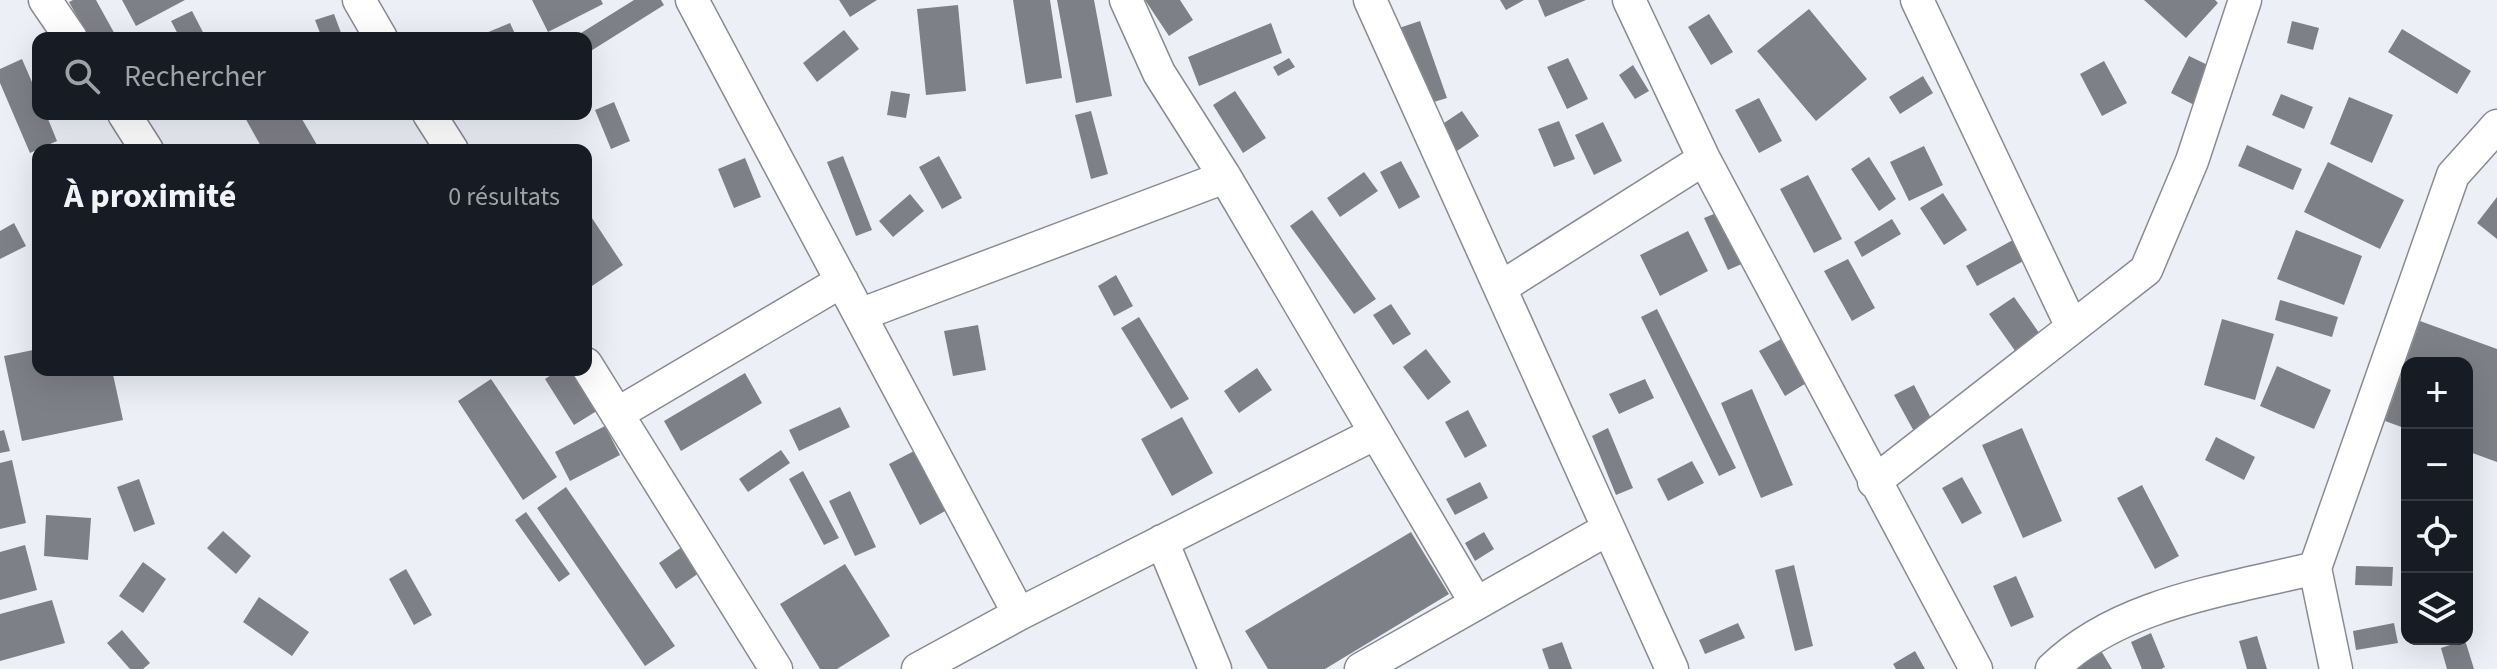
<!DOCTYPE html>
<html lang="fr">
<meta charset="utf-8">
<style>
body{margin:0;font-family:"Source Sans 3",sans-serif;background:#20242c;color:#f1f3f6}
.controls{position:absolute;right:24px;bottom:24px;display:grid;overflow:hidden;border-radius:16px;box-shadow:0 8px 32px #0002}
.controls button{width:72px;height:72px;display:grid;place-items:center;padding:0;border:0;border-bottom:2px solid #363941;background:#171b24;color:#f1f3f6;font:40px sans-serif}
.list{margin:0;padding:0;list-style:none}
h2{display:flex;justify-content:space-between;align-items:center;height:104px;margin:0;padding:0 32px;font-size:34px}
h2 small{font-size:26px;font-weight:400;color:#9ea1a6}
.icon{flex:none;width:44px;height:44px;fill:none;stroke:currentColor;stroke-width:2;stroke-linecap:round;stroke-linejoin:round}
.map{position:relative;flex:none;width:2497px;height:669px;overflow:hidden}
.search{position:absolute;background:#171b24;box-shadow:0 8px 32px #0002;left:32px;top:32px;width:560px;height:88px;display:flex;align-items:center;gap:20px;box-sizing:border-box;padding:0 28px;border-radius:16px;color:#9ea1a6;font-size:30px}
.panel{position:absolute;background:#171b24;box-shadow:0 8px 32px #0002;left:32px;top:144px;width:560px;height:232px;border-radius:16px}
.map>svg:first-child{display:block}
.building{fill:#7e8087}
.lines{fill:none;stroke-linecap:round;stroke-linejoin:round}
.minor-casing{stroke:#898b92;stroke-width:35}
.minor{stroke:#fff;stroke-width:32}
</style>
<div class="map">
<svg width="2497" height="669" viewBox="0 0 2497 669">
<rect width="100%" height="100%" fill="#edeff7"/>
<path class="building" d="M73,0h23l21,38h-28l-20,-36z
M122,0h63l-49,26z
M532,0h69l2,4 -55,28z
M634,0h27l3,5 -78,49v-16h-13z
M839,0h38l-27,17z
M1013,0h37l12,78 -36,6z
M1057,0h37l18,96 -36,7z
M1145,0h35l13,20 -24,16z
M1500,0h24l-18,10z
M1538,0h48l-41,17z
M2144,0h71l3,3 -32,35z
M958,5l8,86 -40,4 -9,-86z
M1809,9l58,70 -51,42 -59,-70z
M192,11l14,27h-26l-9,-17z
M334,14l9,24h-21l-7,-18z
M1709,14l24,38 -22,13 -23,-38z
M1420,21l27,77 -23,7 -25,-77z
M2292,21l27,7 -6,22 -26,-7z
M510,23l7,15h-43z
M1271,23l11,30 -83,33 -11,-29z
M2402,29l69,42 -14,23 -69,-42z
M844,30l15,19 -42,33 -14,-19z
M2189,56l27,13 -18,38 -27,-14z
M1289,58l6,9 -17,9 -5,-9z
M1568,58l20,41 -21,10 -20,-42z
M22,59l16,37v18h8l11,27 -27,12 -30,-70v-14z
M2104,61l23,42 -25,13 -22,-42z
M1633,65l16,26 -14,8 -16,-24z
M1923,76l10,17 -33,21 -11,-17z
M891,91l19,3 -4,24 -19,-3z
M1235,91l31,47 -23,15 -30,-48z
M2281,94l32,13 -9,22 -32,-14z
M2349,97l44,18 -21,48 -42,-19z
M1759,98l23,43 -23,12 -24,-43z
M614,102l16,39 -19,8 -16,-39z
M1091,111l17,63 -17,5 -16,-64z
M1462,111l17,25 -22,15 -16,-26z
M243,114h56l21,36h-57z
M1559,121l16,38 -21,8 -16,-38z
M1603,122l19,39 -28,14 -19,-40z
M2247,145l55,24 -9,21 -55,-24z
M1924,146l19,39 -34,16 -19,-39z
M843,156l29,74 -16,6 -29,-74z
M939,156l23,42 -20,11 -23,-42z
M1869,157l27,42 -17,12 -28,-42z
M745,158l16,39 -27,11 -16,-39z
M1401,161l19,36 -21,12 -19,-37z
M2328,162l76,38 -24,49 -76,-37z
M1364,172l14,19 -38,26 -13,-19z
M1808,175l34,64 -28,14 -34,-64z
M1943,193l24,37 -23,15 -24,-37z
M910,194l14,17 -31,26 -14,-16z
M2497,197v42l-20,-16z
M586,209l37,56 -37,25z
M1312,210l64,89 -22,15 -64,-88z
M1721,211l23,52 -16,7 -24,-52z
M1892,219l9,15 -39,23 -8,-15z
M14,223l12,23 -26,13v-28z
M2296,230l66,26 -18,49 -67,-26z
M1688,231l20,40 -48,25 -20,-41z
M2020,236l11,21 -54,29 -11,-20z
M1848,259l27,49 -23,13 -28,-50z
M1116,275l17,31 -19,10 -16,-30z
M2014,297l28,40 -24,18 -29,-41z
M2280,300l58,17 -6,20 -57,-17z
M1391,304l20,30 -18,11 -20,-30z
M1657,309l79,159 -17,8 -78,-159z
M1139,317l50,82 -18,10 -50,-81z
M2222,319l52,15 -19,66 -51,-15z
M2420,321l77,28v113l-30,-11v-88h-60v66l-22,-8z
M978,325l8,45 -33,6 -9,-45z
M1783,338l25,44 -23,14 -26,-45z
M38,349v21h74l11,50 -101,21 -18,-85z
M1426,349l25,33 -23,18 -25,-33z
M2277,366l54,24 -17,39 -54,-23z
M1257,368l15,22 -33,23 -15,-22z
M559,370h16l25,39 -26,16 -29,-46z
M745,373l17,30 -81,48 -17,-30z
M491,379l66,98 -34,23 -65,-99z
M1645,379l9,19 -35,16 -10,-20z
M1914,385l21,41 -19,9 -22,-40z
M1752,389l41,96 -32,13 -40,-95z
M840,407l10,20 -51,24 -10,-21z
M1468,410l19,36 -22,12 -20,-36z
M1182,417l31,56 -41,23 -31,-57z
M605,426l15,29 -50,26 -15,-29z
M1608,428l25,60 -17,7 -24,-59z
M2022,428l40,93 -39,17 -41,-93z
M4,430l6,21 -10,2v-22z
M2216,437l39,20 -11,23 -39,-20z
M781,450l9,13 -42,29 -9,-13z
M916,450l31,60 -27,15 -31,-61z
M12,460l14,63 -26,6v-66z
M1692,461l12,22 -36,18 -11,-22z
M803,471l36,67 -15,7 -35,-66z
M1962,477l20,36 -20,11 -20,-36z
M139,479l16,45 -21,8 -17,-45z
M1480,482l8,16 -33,17 -9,-16z
M2142,485l37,71 -24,13 -38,-71z
M566,487l109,159 -30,20 -108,-158z
M850,491l26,56 -21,9 -26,-55z
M526,512l44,62 -11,8 -44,-62z
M46,515l45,3 -3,42 -44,-4z
M223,531l28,25 -15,18 -29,-26z
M1411,532l38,62 -124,75h-57l-23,-38z
M1484,532l10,17 -19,12 -10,-18z
M25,545l12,45 -37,10v-48z
M682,547l17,26 -23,16 -17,-26z
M143,562l23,17 -23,34 -24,-17z
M845,564l45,72 -53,33h-17l-40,-65z
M1794,565l19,81 -18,5 -20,-81z
M2356,566l37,1 -1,19 -37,-1z
M406,569l26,46 -18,10 -25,-46z
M2016,576l18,41 -23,10 -18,-41z
M259,597l50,35 -17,24 -49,-34z
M52,600l13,43 -65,18v-47z
M1738,623l7,15 -40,16 -6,-14z
M2394,623l4,20 -42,7 -3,-19z
M122,630l28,33 -7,6h-13l-23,-26z
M2151,633l14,34 -4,2h-19l-11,-27z
M2257,636l10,33h-20l-8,-28z
M2465,640l9,29h-27l-6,-21z
M1562,642l10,27h-23l-7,-20z
M2100,649l12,20h-45z
M1915,651l10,18h-29l-3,-5z"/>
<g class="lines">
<g class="minor-casing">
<path id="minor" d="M45,0l26,38
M359,0l22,38
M692,0l327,614
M1126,0l33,73 66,104 251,426
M1370,0l302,669
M1629,0l75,159 272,510
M1917,0l155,327
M124,114l23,36
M429,114l23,36
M1500,288l204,-129
M862,314l363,-137
M586,364l190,305
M617,414l225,-133
M1874,482l272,-212 46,-109 53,-161
M1162,541l53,128
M918,669l101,-55 357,-181
M1361,669l247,-140
M2052,669c67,-66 175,-79 263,-101
M2336,669l-21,-101 138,-393 44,-49"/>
</g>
<use href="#minor" class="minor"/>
</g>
</svg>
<div class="controls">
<button>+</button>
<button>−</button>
<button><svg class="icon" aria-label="locate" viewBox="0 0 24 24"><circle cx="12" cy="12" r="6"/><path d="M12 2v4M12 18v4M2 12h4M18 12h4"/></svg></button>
<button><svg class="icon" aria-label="layers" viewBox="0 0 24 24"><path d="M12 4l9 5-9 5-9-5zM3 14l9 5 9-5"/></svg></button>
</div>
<div class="search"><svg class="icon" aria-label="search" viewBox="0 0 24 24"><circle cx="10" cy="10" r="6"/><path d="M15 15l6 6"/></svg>Rechercher</div>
<section class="panel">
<h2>À proximité<small>0 résultats</small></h2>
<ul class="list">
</ul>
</section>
</div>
